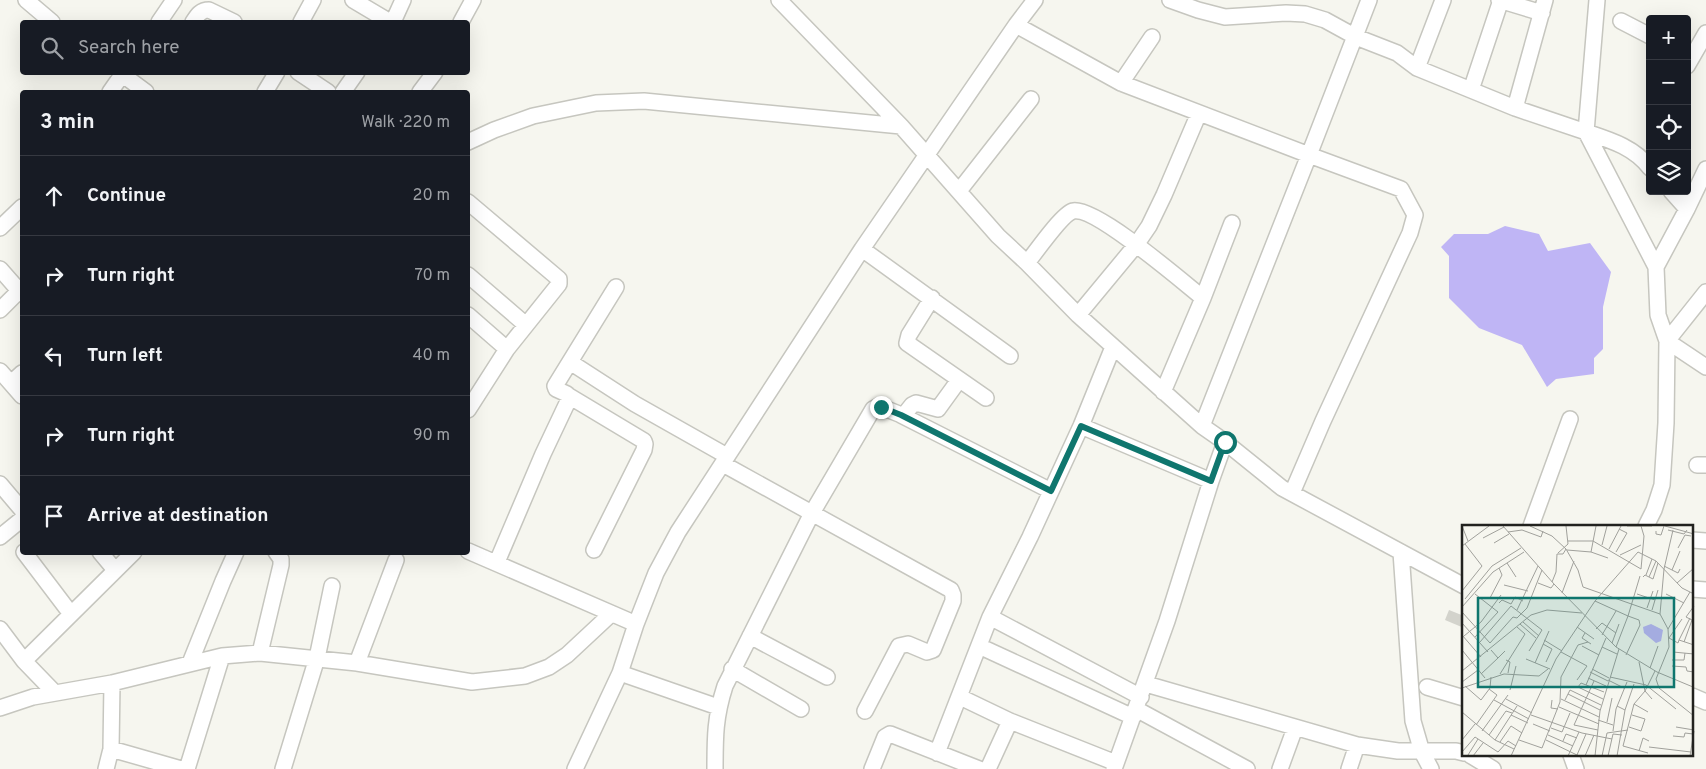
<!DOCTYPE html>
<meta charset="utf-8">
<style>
body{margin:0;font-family:Overpass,sans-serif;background:#20242c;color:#f1f3f6}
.controls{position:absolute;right:15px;top:15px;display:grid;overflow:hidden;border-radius:5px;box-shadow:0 5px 20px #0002}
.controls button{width:45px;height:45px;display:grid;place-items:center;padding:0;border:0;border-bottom:1px solid #363941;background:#171b24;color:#f1f3f6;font:25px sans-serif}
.stop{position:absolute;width:15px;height:15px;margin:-11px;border:4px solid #0f766e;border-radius:50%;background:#fff}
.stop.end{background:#0f766e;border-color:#fff;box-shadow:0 1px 5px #0008}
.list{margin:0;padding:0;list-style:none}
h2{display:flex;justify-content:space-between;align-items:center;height:65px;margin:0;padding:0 20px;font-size:21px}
h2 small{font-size:16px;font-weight:400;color:#9ea1a6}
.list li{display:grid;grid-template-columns:32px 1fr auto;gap:15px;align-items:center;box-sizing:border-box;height:80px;padding:0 20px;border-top:1px solid #363941}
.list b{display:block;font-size:19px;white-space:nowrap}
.list em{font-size:16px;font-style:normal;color:#9ea1a6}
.icon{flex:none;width:28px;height:28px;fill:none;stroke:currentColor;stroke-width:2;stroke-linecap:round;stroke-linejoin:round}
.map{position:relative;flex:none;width:1706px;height:769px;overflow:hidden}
.search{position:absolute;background:#171b24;box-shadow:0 5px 20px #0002;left:20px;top:20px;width:450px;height:55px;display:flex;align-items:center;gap:12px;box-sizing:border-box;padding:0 18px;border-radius:5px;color:#9ea1a6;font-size:19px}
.panel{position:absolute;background:#171b24;box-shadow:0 5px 20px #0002;left:20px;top:90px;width:450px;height:465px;border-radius:5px}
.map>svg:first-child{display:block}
.water{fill:#bfb5f5}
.building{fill:#d3d3cc}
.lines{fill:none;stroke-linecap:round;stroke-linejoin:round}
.minor-casing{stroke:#c6c6bf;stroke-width:18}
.minor{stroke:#fff;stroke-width:15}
.route{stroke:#0f766e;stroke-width:6}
.inset-road{fill:none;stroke:#a1a19c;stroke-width:1}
.view{fill:#0f766e;fill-opacity:0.15;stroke:#0f766e;stroke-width:2.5}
.inset-edge{fill:none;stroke:#22221f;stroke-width:2.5}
</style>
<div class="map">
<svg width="1706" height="769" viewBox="0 0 1706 769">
<rect width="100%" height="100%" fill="#f6f6ef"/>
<path class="water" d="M1505,226l34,8 9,17 42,-8 21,29 -8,35v42l-9,9v16l-38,5 -9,8 -25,-42 -43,-17 -30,-30v-42l-8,-9 13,-13h34z"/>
<path class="building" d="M1449,610l15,6v12l-19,-8z"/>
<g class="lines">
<g class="minor-casing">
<path id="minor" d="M26,0l26,22
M353,0l37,22
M779,0l122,126 97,110 29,27 51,52 124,111 23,16 57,46 182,98
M1170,0l28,10 27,7 61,-4 19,1 20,6 31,17 41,16 20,15 98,40 71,24 11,-132
M1499,0l43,13
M1621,21l29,15
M159,22l15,-22
M193,22c4,-6 7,-12 16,-12l25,12
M301,22l12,-22
M393,22l10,-22
M461,22l12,-22
M1016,25l105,58 188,72 60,-155
M1687,66l19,-33
M1417,68l26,-68
M119,72l27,20
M298,72l30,20
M1121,83l31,-46
M1471,90l30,-90
M110,92l14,-20
M265,92l12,-20
M343,92l14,-20
M420,92l15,-20
M1515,108l30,-108
M1586,132l70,135 2,48 9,26 -1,82 -4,62 -8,25 -8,16
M1586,132c24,8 48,15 64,36
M468,142l26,-12 39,-14 63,-13 48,-2 257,25
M959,191l72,-92
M1671,191l16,18
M468,202l91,77v5l-52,65 -39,61
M0,228l22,-21
M862,249l148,107
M1027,263c8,-10 35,-49 46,-52 22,-5 110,71 130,87
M1656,267l31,-58 19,-40
M0,269l22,25
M468,275l58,50
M1706,292l-39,49 39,26
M932,298l-23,37 -2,8 79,55
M0,310l22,-22
M468,315l39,34
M1078,315l58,-70 13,-19 15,-31 35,-82
M570,362l65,42 92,52
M0,371l22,25
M11,383l11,-10
M1163,392l40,-94 29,-75
M569,396l75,45 1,3 -1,6 -50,100
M901,415l150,76
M1081,426l130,55
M1202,426l107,-271 92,34 14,26 -5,18 -87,188 -31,72
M723,464l228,126 2,5v6l-20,49 -6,2 -19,-8 -9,2 -34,65
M1697,465h9
M0,484l22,26
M1531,526l39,-107
M0,537l22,-18
M1692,540l14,1
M468,551l168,73
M24,552l47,62
M100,552l15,18
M1401,552l12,169 9,31 9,17
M497,562l46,-108 26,-55 -2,-5 -11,-5 -1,-3 61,-99
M1692,589l14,1
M990,617l151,80
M0,629l24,32 30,31
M750,636l77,41
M979,646l154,71
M260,653l21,-88v-6l-5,-7
M24,661l110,-109
M190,663l33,-82 13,-29
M357,663l39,-103
M732,669l69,40
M620,673l98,34
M1146,684l211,61 41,6h58l8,2
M1427,687l37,11
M1692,696l14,6
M960,697l50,24 106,42
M0,708l33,-11 79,-14 110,-27 38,-3 97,10 115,19 53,-6 24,-9 18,-12 44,-41
M1136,709l111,60
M111,749l70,20
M937,753l53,-136 40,-80 51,-111 32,-79
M1470,755l23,14
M1571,755l5,14
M106,769l5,-20 1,-66
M187,769l35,-113
M283,769l34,-111 15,-72
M575,769l45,-96 16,-49 20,-51 22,-41 184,-283 154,-224 19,-25
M715,769c0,-32 0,-52 10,-83l87,-173 61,-104 6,-3 20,8 5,1 8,-10 4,-2 22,6 21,-29
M872,769l13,-32 5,-3 89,35
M988,769l22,-48
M1114,769l53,-148 44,-140 14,-39
M1280,769l15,-41
M1349,769l8,-24"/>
</g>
<use href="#minor" class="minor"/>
</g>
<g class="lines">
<path class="route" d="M881,407l20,8 150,76 30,-65 130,55 14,-39"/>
</g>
<g transform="translate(1462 525)">
<rect width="231" height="231" fill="#f6f6ef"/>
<path d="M189,99l12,6 -2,11 -5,2 -12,-10 -1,-6z" fill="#bfb5f5"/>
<path class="inset-road" d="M0,1l6,15M41,1l51,58 62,63 41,25 36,15M68,1l22,10 14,13 12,21 5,17 77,27 4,-45 9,-39M165,1h25M203,1l29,8M206,5l16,4 3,-4M194,6v3l5,1 3,-9M46,7l14,-2 19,7 2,-6M21,13l21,-11M106,16h25l48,28 3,-33 -3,-10M32,18l15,-9M140,20l5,-19M0,21l27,-20M216,23l7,-13 6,1M147,24l12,-23M105,25l24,2 5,-26M129,27l17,6M154,27l11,-19 -8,-4M96,28l10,-9 -2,-18M158,30l21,-10M45,38l9,14M202,41l14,7 2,-4M210,45l8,-19M184,50l6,-16M181,52l2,-2 8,4 5,-16M187,52l7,-16M90,57l4,-10 1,-18h6l3,-5M76,58l13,5 3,-4M215,58l17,-15M42,60l24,6M0,66l20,-25 -17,-22M100,68l12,-32M175,69l18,6M204,69l18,9M28,73l12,-23 -3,-7M3,74l27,-33 29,-18M133,76l33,15 12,-40M37,78l3,-3 9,4 4,-7 8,4M0,82l31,-35 31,-20M185,83l6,-17M55,85l21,-44M190,85l6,-20M0,87l28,31 23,-26 4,1 10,-10 15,-38M198,89l8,15 1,18 -13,32 3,9 35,28M220,94l-13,19 9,5 1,-3 15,5M61,97l16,14M0,98l26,29M58,99l16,14M115,102l17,12M134,104l6,-6 14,10M206,104l22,-37M123,108l-3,5 9,6M0,110l19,22M140,110l14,-24M2,111l17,-14 20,-27M13,112l23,-25 -23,-18M82,115l18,11M217,115l11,-22M18,117l31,-36 31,24 -13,21M222,117l8,-22 -6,-3 8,-11M150,118l7,-19M81,119l9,5 -6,13M120,121l17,9M140,122l15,7M154,122l12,-31 11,4 1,5 -14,30M0,125l23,28M29,125l7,8 7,-7M99,127l26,14 -10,14M211,127l21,2M64,134l24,10M44,135l4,2 -2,11M210,135h12l1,-7M177,137l6,29 -11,13 -11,42 25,7M73,138l14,-32M210,141l14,1 1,4 7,1M188,143l8,-22M130,144l17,9M0,146l69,-56 16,-5 35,3M128,147l18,9M19,149l17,-16M38,149l25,-40 -8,-7M148,152l36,8 30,24M126,153l18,8M146,155l16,8M132,156l-20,44 24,5M0,157l16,-12M124,160l20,-47M3,161l16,14 9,-12 1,-11M0,163l42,-14 35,2 9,-7M48,165l6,-24M106,169l32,16M44,174l26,14M99,174l38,18M141,174l-25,-12 3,-4 23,9M190,174l-7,-8 10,-20M32,175l35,19M90,175l-1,8 7,1M103,175l5,-10 31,15M172,179l14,8M155,181l8,4 9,-26M97,182l40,17M0,187l33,28 19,9M49,190l17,8M69,190l51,18 30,6M136,195l15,5M145,197l5,-24M71,199l17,7M14,200l21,-30 -8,-6M167,202l12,4 4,-12 -13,-4M214,202l18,3M89,203l11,4 8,-19M20,206l26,-36M151,206l3,-22 11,-27M27,210l17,-24 6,2M86,210l25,11M211,211l11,1 1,-4 8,1M0,215l13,-16M33,215l22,-34M57,215l23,8 18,-46 1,-25 17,-32 10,-3M84,215l33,16M101,216l3,-7 11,4M38,217l11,-16 11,7M187,222l42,5M177,226l4,-13 6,3M0,227l13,-15 23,15 10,-11 8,5M6,230l10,-16M115,230l9,-21M11,231l10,-13M49,231l45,-97 39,-58 43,-49 18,9 26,27 12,6M106,231l11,-24M123,231l9,-21M133,231l5,-45 19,-62M140,231l5,-23 21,-3M146,231l5,-22 9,1M155,231l8,-46M228,231l4,-25"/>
<path class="view" d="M16,73h196v89h-196z"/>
<rect width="231" height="231" class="inset-edge"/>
</g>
</svg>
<div class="controls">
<button>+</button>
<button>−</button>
<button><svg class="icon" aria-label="locate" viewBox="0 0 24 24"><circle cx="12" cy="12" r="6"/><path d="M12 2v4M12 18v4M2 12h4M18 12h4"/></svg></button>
<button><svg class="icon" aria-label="layers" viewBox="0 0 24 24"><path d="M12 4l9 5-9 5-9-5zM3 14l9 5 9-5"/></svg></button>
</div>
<div class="stop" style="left:1225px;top:442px"></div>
<div class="stop end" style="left:881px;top:407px"></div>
<div class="search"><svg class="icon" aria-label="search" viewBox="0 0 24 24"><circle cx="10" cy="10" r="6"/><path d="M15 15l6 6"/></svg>Search here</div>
<section class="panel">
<h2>3 min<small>Walk · 220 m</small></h2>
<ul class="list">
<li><svg class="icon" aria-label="ahead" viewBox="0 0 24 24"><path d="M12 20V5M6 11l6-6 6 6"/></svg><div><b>Continue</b></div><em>20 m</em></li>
<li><svg class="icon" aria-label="right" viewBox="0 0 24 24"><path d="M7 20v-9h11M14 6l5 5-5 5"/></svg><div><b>Turn right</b></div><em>70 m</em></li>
<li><svg class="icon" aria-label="left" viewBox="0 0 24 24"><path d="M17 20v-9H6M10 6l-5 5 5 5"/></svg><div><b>Turn left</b></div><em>40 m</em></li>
<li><svg class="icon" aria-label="right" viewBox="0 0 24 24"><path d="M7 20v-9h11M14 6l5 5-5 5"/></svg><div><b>Turn right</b></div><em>90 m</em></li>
<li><svg class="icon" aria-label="arrive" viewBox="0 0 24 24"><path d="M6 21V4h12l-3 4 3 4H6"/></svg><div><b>Arrive at destination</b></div></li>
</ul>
</section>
</div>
